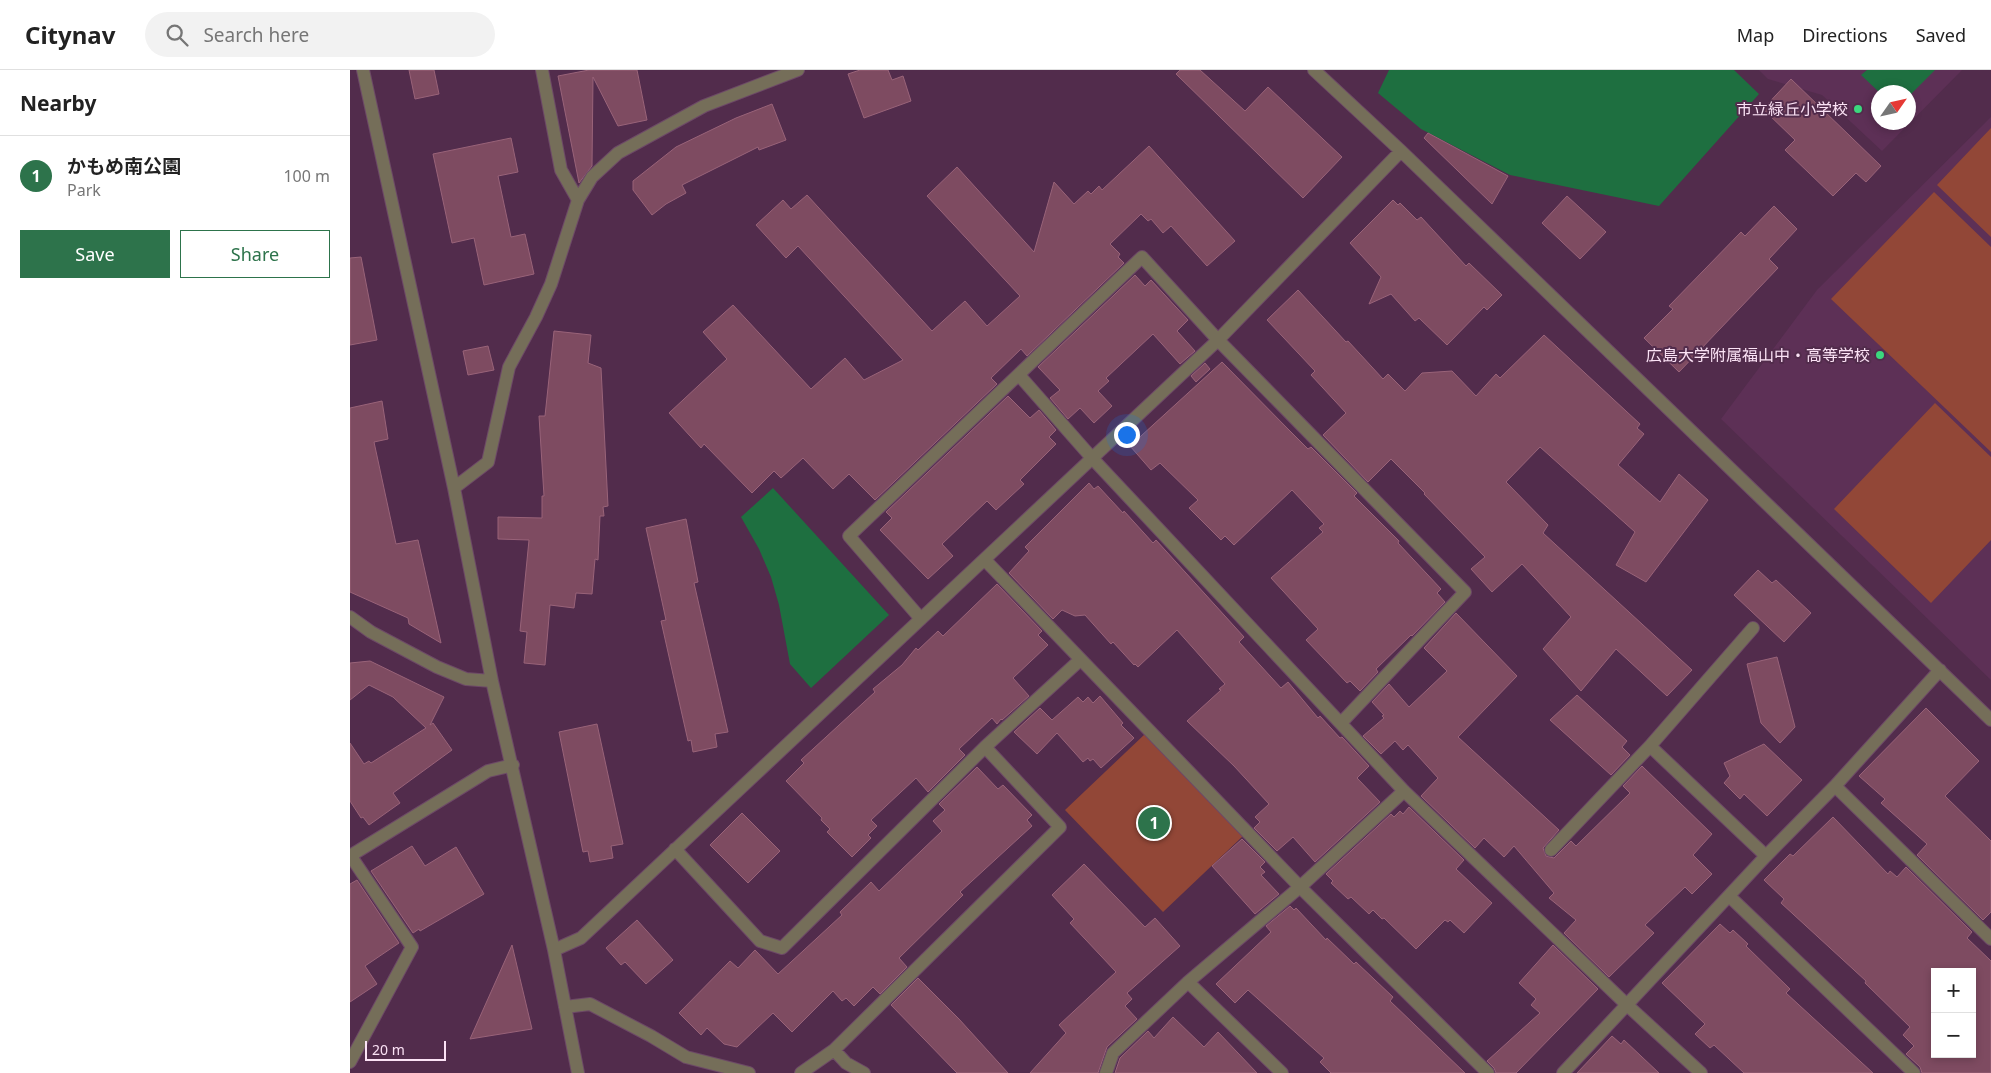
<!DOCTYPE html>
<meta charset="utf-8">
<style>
body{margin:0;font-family:"Noto Sans","Noto Sans JP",sans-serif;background:#f2f2f2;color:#222}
.controls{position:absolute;right:15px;bottom:15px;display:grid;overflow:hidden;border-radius:0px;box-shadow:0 2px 8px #0003}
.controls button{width:45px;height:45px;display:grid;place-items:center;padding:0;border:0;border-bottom:1px solid #e0e0e0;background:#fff;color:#222;font:25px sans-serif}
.compass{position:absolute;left:1521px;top:15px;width:45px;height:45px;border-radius:50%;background:#fff;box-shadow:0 2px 8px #0003;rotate:56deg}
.scale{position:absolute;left:15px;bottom:12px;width:81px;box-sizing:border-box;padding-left:5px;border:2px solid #fbe2f5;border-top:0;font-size:14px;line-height:18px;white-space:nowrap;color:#fbe2f5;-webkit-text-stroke:4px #522c4c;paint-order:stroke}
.you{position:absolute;left:776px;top:364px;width:18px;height:18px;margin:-12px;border:4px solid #fff;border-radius:50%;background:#1a73e8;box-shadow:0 0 0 8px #1a73e833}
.badge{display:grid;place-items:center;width:32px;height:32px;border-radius:50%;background:#2d734b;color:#fff;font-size:16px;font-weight:700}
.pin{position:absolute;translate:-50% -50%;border:2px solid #fff;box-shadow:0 1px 5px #0006}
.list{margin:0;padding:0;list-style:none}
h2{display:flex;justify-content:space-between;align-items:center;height:65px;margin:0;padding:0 20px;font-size:21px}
h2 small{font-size:16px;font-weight:400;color:#767676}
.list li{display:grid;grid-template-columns:32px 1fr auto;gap:15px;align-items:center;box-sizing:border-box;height:80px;padding:0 20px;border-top:1px solid #e0e0e0}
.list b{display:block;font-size:19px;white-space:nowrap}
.list p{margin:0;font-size:16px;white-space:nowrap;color:#767676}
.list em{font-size:16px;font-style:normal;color:#767676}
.actions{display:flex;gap:10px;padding:15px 20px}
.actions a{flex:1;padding:11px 0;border:1px solid #2d734b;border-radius:0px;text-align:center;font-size:18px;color:#2d734b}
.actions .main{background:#2d734b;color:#fff}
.icon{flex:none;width:28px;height:28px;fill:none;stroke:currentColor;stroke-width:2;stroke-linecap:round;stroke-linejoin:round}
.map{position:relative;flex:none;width:1641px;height:1003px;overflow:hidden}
header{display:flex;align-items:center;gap:30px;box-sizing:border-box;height:70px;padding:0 25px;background:#fff;border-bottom:1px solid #e0e0e0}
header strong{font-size:24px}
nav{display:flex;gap:28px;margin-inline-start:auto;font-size:18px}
.search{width:350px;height:45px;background:#f2f2f2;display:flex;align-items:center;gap:12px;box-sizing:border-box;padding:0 18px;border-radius:28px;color:#767676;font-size:19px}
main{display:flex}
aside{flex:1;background:#fff}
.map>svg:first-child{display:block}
.built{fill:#5d3056;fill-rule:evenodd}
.green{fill:#924737}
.water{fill:#1e6f40}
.building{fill:#7e4b61;stroke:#996379;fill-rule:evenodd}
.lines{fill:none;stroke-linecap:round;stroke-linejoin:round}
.minor-casing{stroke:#6d4967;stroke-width:14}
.minor{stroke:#756e59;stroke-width:12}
.poi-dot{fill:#3bd77e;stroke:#522c4c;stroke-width:2}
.labels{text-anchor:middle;stroke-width:4;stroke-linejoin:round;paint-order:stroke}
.poi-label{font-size:16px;fill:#fbe2f5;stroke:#522c4c;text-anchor:end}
</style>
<header>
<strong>Citynav</strong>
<div class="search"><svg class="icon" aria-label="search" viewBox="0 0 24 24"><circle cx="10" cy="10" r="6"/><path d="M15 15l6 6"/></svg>Search here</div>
<nav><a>Map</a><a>Directions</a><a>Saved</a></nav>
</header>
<main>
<aside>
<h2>Nearby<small></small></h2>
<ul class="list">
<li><span class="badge">1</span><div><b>かもめ南公園</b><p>Park</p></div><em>100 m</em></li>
</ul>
<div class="actions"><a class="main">Save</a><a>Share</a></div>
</aside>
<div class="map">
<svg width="1641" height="1003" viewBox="0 0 1641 1003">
<rect width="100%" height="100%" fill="#522c4c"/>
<path class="built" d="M1409,0h203l-80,81 -60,-56 -54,-16zM1528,22h30v30h-30z
M1641,47v563l-270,-261 96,-129z"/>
<path class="green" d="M1641,58v109l-54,-52z
M1584,122l57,55v205l-160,-153z
M1585,333l56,54v83l-60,63 -97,-94z
M795,664l98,102 -80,76 -98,-102z"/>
<path class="water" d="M1039,0h345l25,24 -100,112 -149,-31 -89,-46 -43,-36z
M1517,0h68l-26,26 -1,-4h-29l-18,-17z
M423,418l116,127 -78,73 -21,-24 -11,-59 -8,-28 -12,-28 -18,-32z"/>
<path class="building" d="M59,0h25l5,24 -24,5z
M239,0h48l10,50 -29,6 -25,-49 -1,89 -13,17 -21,-107z
M510,0h28l4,10 11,-4 8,25 -47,17 -16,-44z
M830,0h20l45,41 23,-24 74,70 -39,41 -127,-124z
M1441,9l90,87 -15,16 -10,-9 -23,23 -48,-46 10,-10 -32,-31z
M422,34l14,36 -27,10 -1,-3 -76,38 4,8 -20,11 -14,11 -19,-25v-9l43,-34 60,-29z
M1078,63l80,43 -16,28 -68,-66z
M161,68l7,34 -20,4 13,61 14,-3 9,40 -50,11 -10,-47 -22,5 -19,-89z
M799,76l86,95 -28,25 -36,-40 -8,7 -12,-14 -3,2 -7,-7 -31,30 10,10 -2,3 6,6 -97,93 -6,-7 -30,29 6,6 -122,116 -26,-26 -16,15 -30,-31 -22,20 -7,-7 -22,22 -48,-49 -3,4 -32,-35 58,-54 -24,-27 30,-27 78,84 34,-31 19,22 39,-20 -105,-114 -12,12 -30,-33 27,-25 8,9 16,-14 125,136 33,-30 22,25 33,-30 -93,-100 30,-29 77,85 20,-70 20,22 14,-13 3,3 8,-8 3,4z
M1217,126l39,36 -26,27 -38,-36z
M1043,130l5,5 2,-2 17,17 4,-3 45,49 3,-3 33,32 -15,15 -3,-3 -37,38 -28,-27 -4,3 -24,-27 -22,10 12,-27 -31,-34z
M1424,136l23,23 -28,30 9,9 -99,104 -35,-34 29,-29 -4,-3 72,-74 4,4z
M11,187l16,83 -27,5v-87z
M785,205l10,11 6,-6 37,40 -11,11 18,20 -15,13 -27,-30 -47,44 3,3 -11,10 14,15 -18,17 -14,-15 -12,11 -18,-21 10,-8 -22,-23z
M948,220l48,52 2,-1 35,38 5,-5 17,17 17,-18 30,-2 24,25 20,-22 4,4 44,-43 96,89 -3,4 7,6 -26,31 42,37 19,-28 29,26 -62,82 -30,-17 19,-33 -95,-85 -34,35 42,43 -5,8 149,137 -25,26 -51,-47 -35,42 -38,-42 28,-32 -49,-53 -30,28 -21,-23 14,-12 -61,-63 1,-1 -34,-34 -23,23 -45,-47 23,-22 -35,-38 4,-4 -48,-51z
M204,261l37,4 -3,28 13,5 7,138 -5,1 1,9h-4l-2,44 -3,-1 -3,35 -16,-1 -2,15 -24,-3 -5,60 -21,-2 3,-31 -7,-1 9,-91 -31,-1v-22l44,1v-22h2l-5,-80h6z
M138,276l6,24 -26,5 -5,-24z
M872,292l68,69 18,18 3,-2 46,46 -3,3 45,45 -1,2 43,46 -4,4 8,9 -33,34 -1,-1 -35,34 2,3 -18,19 -10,-10 -3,2 -41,-43 12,-11 -47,-51 52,-46 -4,-4 5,-4 -32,-34 -58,55 -9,-9 -4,4 -32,-32 9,-8 -38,-37 -9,7 -21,-24z
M855,293l5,6 -14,13 -5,-6z
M658,326l22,22 9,-8 17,20 -7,7 7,7 -36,36 4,4 -28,26 -9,-9 -45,43 11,12 -25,23 -48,-49 12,-12 -6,-6z
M32,331l6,38 -14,3 22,102 22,-4 23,103 -32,-19 -1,-6 -58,-26v-184z
M739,413l5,6 4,-3 25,27 1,-2 29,32 3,-3 88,97 -5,5 42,46 7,-6 30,36 2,-2 20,22 2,-1 27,29 -12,12 23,24 -65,60 -22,-25 -16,14 -23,-23 6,-6 -5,-5 14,-13 -35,-38 -47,-45 34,-31 -2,-1 6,-5 -48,-54 -39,37 -3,-3 -1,1 -21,-23 -2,2 -26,-29 -10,1 -13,-6 -9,9 -44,-46 20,-22 -4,-4z
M336,449l12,63 -4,1 34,149 -13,2 2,13 -24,5 -2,-12 -3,1 -27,-120 5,-1 -20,-92z
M1408,500l14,13 4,-3 35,33 -27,29 -50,-47z
M647,514l45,47 -4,4 10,10 -35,33 16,18 -27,24 -1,-1 -4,5 -5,-6 -33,31 6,6 -37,37 -12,-14 -45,42 6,6 -9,9 3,3 -19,19 -25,-25 3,-3 -9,-9 1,-2 -36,-37 18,-18 -3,-3 74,-68 -2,-3 29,-24 14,-17 2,2 20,-19 5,5z
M1106,543l61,63 -59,61 101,93 -16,18 3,8 8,2 17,-17 5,5 54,-53 -7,-7 19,-20 70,68 -19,21 19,19 -20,20 -7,-7 -40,38 9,8 -45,44 -45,-44 12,-13 -27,-22 5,-5 -40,-47 -10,11 -20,-19 -9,10 -54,-52 17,-18 -30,-33 -5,5 -8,-9 -14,13 -18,-18 21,-18 -2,-2 2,-1 -12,-13 17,-18 20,23 38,-36 -23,-23z
M1427,587l18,70 -15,16 -19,-20 -14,-59z
M20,591l74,36 -14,28 3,-2 19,27 -59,43 7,10 -31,22 -6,-8 -2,1 -11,-17v-58l14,21 5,-3 2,2 55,-35 -33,-31 -24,-12 -19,15v-37z
M1227,625l50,46 -5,6 8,8 -19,20 -61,-55z
M750,626l23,27 -2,2 13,13 -33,30 -8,-9 -3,2 -2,-3 -5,4 -26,-29 -20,21 -23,-22 26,-24 12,12 26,-23 5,5 5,-5 5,6z
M1576,638l53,53 -34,35 46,45v71l-8,8 -66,-65 10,-11 -46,-41 4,-4 -26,-23z
M247,654l26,120 -12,2 2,12 -23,4 -2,-11 -5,1 -24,-120z
M1414,674l38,36 -35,36 -23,-22 -4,5 -16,-16 6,-7 -6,-13z
M627,697l21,22 5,-4 29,30 -5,5 5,6 -72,66 3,3 -64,63 8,9 -27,27 -7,-7 -19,19 -8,-8 -4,3 -9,-10 -41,41 -19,-19 -36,34 -13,-3 -17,-16 -6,7 -22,-22 51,-52 8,7 17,-18 23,24 64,-59 -2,-3 31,-30 8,9 63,-60 -9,-10 12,-11 -6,-6z
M1059,737l55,53 -8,9 36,34 -28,30 -14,-13 -2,2 -3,-2 -29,29 -32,-31 -2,1 -9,-9 -4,4 -18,-17 -3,2 -17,-16 2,-2 -7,-7 65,-60 3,3 6,-6 3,3z
M392,743l38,38 -32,32 -38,-38z
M1483,747l55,57 2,-3 7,6 9,-10 66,65 -5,6 24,23v112h-69l-2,-6 -14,-13 8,-8 -11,-11 7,-8 -45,-44 1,-2 -85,-78 3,-4 -20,-19 26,-26 3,2zM1585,902h37v82h-37z
M892,769l23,23 -5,5 5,5 -4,3 18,19 -24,20 -43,-48z
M62,776l13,20 31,-19 28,47 -64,37 -1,-2 -6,4 -42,-62z
M734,794l61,63 10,-9 25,28 -53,47 5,6 -7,7 12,13 -30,28 -9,26h-68l36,-40 -7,-8 57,-53 -46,-49 4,-4 -22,-24z
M7,810l42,63 -34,23 12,18 -27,18v-118z
M940,836l4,4 2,-2 30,32 1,-2 27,26 2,-2 37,35 -3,4 75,72h-134l-11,-11 4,-4 -76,-68 -13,13 -19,-19 55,-52 -5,-6z
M287,850l36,40 -27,24 -21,-22 -4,3 -15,-17z
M1370,854l10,9 3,-3 15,14 -2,2 44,43 -4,4 87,80h-129l-30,-28 -4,3 -15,-14 10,-10 -43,-41z
M162,875l20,84 -62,10z
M1203,875l45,44 -82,84h-20l-2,-5 -7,-7 53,-48 -9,-8 5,-6 -17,-16z
M568,908l41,41 49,54h-51l-66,-68z
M823,947l31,30 14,-15 39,41h-142l5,-15 28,-27 6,7z
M1262,966l9,8 3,-4 35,33h-82z"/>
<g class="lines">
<g class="minor-casing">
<path id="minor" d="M13,0l91,418 38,193 62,269 24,123
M192,0l19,100 17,30
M964,0l87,81 590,569
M669,305l73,83 312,333 222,213 75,69
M104,418l34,-26 21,-95 27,-50 15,-33 27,-84 14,-23 26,-24 86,-47 94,-36
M635,490l315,327 188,186
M0,547l21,15 66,35 29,12 26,2
M571,549l-72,-83 293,-279 76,83 247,252 -124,131
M1300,676l116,110
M1485,716l156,153
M325,779l85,92 22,7 203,-201 95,-87
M1201,780l99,-104 103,-118
M0,785l62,92 -62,115
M0,786l138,-85 25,-6
M1379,826l185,177
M204,880l27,-12 637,-598 183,-189
M838,912l94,91
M215,937l25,-3 61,32 35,21 63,16
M484,980l12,13 18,10
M451,1003l33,-23 226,-223 -75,-80
M756,1003l7,-20 75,-71 112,-95 104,-96
M1213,1003l203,-217 69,-70 105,-116"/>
</g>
<use href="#minor" class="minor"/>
</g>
<g class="poi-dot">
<circle cx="1508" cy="39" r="5"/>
<circle cx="1530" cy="285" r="5"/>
</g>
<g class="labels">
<g class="poi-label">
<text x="1498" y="45">市立緑丘小学校</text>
<text x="1520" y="291">広島大学附属福山中・高等学校</text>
</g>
</g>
</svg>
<div class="controls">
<button>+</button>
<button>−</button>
</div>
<svg class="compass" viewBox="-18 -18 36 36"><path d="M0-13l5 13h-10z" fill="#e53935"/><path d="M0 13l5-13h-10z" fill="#767676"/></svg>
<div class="scale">20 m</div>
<div class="you"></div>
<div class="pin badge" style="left:804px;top:753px">1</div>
</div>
</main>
